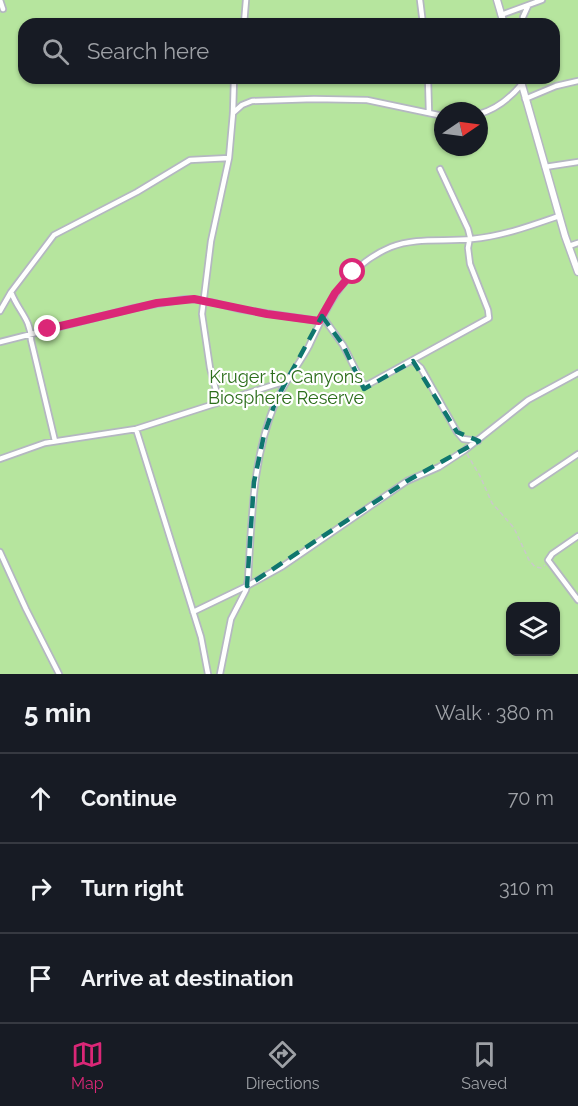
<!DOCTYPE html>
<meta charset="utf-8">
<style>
body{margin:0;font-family:Raleway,sans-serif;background:#242831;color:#f1f3f6}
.controls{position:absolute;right:18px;bottom:18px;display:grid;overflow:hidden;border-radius:12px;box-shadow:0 2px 4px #0004}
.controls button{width:54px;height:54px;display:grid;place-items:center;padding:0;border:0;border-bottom:2px solid #363941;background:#171b24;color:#f1f3f6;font:30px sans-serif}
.compass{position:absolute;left:434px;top:102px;width:54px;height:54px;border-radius:50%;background:#171b24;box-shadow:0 2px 4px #0004;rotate:77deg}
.stop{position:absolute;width:18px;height:18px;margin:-14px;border:4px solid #db2777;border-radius:50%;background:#fff}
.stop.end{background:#db2777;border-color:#fff;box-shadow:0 2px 6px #0008}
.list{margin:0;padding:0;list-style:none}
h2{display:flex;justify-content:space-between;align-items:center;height:78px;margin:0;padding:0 24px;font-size:26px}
h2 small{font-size:20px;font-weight:400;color:#9ea1a6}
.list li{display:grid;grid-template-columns:39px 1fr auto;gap:18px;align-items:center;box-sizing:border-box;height:90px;padding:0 24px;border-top:2px solid #363941}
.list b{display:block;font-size:22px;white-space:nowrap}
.list em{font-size:20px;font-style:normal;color:#9ea1a6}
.icon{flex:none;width:33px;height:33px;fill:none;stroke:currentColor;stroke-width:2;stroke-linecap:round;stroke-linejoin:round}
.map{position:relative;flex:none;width:578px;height:674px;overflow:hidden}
.search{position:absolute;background:#171b24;box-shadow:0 2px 4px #0004;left:18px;right:18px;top:18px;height:66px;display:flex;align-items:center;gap:15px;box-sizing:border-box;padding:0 21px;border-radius:18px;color:#9ea1a6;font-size:22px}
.sheet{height:348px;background:#171b24}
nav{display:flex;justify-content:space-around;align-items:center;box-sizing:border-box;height:84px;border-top:2px solid #363941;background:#171b24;font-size:16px;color:#9ea1a6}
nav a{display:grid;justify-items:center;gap:3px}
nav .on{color:#db2777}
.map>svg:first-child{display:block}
.green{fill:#b6e59e;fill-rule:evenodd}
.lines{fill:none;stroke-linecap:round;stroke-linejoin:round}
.minor-casing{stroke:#b4b7c1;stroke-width:8}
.tertiary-casing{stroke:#b4b7c1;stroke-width:9}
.path{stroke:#c9c9c9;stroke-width:1.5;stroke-dasharray:4.5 3;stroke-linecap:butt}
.minor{stroke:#fff;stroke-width:4.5}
.tertiary{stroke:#fff;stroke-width:6}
.route{stroke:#db2777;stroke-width:8}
.marked{fill:none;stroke:#0f766e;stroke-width:4.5;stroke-dasharray:12 8;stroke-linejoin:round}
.labels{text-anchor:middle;stroke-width:4.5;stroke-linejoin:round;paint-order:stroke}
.park-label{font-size:18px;fill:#2c6e1b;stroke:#fff}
</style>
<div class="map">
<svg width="578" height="674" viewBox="0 0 578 674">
<rect width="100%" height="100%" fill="#efe9e1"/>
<path class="green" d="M0,0h578v674h-578zM24,24h530v54h-530zM443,111h36v36h-36zM510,606h46v46h-46z"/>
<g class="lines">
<g class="minor-casing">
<path id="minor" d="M0,0l3,9
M420,0l3,24
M501,15l41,-15
M244,24l2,-24
M522,24l1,-7 5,-11
M428,78l1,35
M525,99l31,-13 22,-5
M233,113l9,-8 10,-4 62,-2 53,1 76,16
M479,114c18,-5 31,-16 42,-29
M545,167l33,-5
M569,246l9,-3
M11,292c7,19 20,27 20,48l24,101
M0,311l11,-19 43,-57 83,-43 53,-32 39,-2
M322,316l21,29 20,39 4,1 122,-67 -1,-8 -18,-46 -2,-16 2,-11 -2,-8 -28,-60
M0,342l134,-34 51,-9 19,1 34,9 81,12
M413,361l8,7 36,64 6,7 15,2
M219,401l-9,-33 -8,-54 9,-73 18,-83 4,-45 1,-35
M136,429l65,208 7,37
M0,459l45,-16 91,-14 150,-48
M532,485l46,-31
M578,536l-26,18 -4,6 30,40
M0,552l26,57 33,65
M193,612l54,-26 36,-20 124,-85 32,-14 26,-17 63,-50 50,-27
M220,674l11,-55 15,-29 2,-11c4,-61 4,-121 28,-178 9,-20 23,-36 33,-55 19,-41 36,-80 82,-99 25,-10 54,-5 81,-8 31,-3 58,-13 87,-23"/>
</g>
<g class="tertiary-casing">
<path id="tertiary" d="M497,0l7,24
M520,78l45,158 13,36"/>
</g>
<path class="path" d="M467,454l13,22 12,27 22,25 15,32 6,7 7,1 3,-3"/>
<use href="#minor" class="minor"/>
<use href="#tertiary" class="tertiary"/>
</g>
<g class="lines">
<path class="route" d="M48,329l109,-26 37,-4 73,15 52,7 16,-28 18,-21"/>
</g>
<path class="marked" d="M322,316l21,29 21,44 49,-28 44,71 22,9 -72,40 -160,105 7,-104 10,-47 12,-35z"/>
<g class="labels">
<g class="park-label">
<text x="286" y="383">Kruger to Canyons<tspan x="286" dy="21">Biosphere Reserve</tspan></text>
</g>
</g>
</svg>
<div class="controls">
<button><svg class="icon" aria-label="layers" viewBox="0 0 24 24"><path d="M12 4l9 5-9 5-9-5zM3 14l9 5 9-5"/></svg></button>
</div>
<svg class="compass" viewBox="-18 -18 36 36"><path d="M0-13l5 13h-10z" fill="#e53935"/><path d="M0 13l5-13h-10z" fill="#9ea1a6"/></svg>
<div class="stop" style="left:353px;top:272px"></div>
<div class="stop end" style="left:48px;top:329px"></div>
<div class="search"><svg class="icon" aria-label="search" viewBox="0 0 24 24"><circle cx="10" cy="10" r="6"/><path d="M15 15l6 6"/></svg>Search here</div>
</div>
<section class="sheet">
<h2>5 min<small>Walk · 380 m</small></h2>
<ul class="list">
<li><svg class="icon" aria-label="ahead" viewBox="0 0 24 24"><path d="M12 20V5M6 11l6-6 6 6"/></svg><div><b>Continue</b></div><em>70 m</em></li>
<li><svg class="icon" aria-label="right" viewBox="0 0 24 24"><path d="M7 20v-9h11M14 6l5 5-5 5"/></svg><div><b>Turn right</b></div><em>310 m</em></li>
<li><svg class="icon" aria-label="arrive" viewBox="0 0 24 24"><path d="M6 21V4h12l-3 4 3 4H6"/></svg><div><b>Arrive at destination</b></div></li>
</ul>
</section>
<nav>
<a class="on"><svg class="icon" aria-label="map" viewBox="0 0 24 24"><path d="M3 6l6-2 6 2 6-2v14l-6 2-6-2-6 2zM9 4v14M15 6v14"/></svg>Map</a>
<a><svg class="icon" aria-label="directions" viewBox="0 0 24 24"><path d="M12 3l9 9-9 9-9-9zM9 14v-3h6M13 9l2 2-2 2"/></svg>Directions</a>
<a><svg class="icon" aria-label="saved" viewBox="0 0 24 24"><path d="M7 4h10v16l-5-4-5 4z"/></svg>Saved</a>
</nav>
